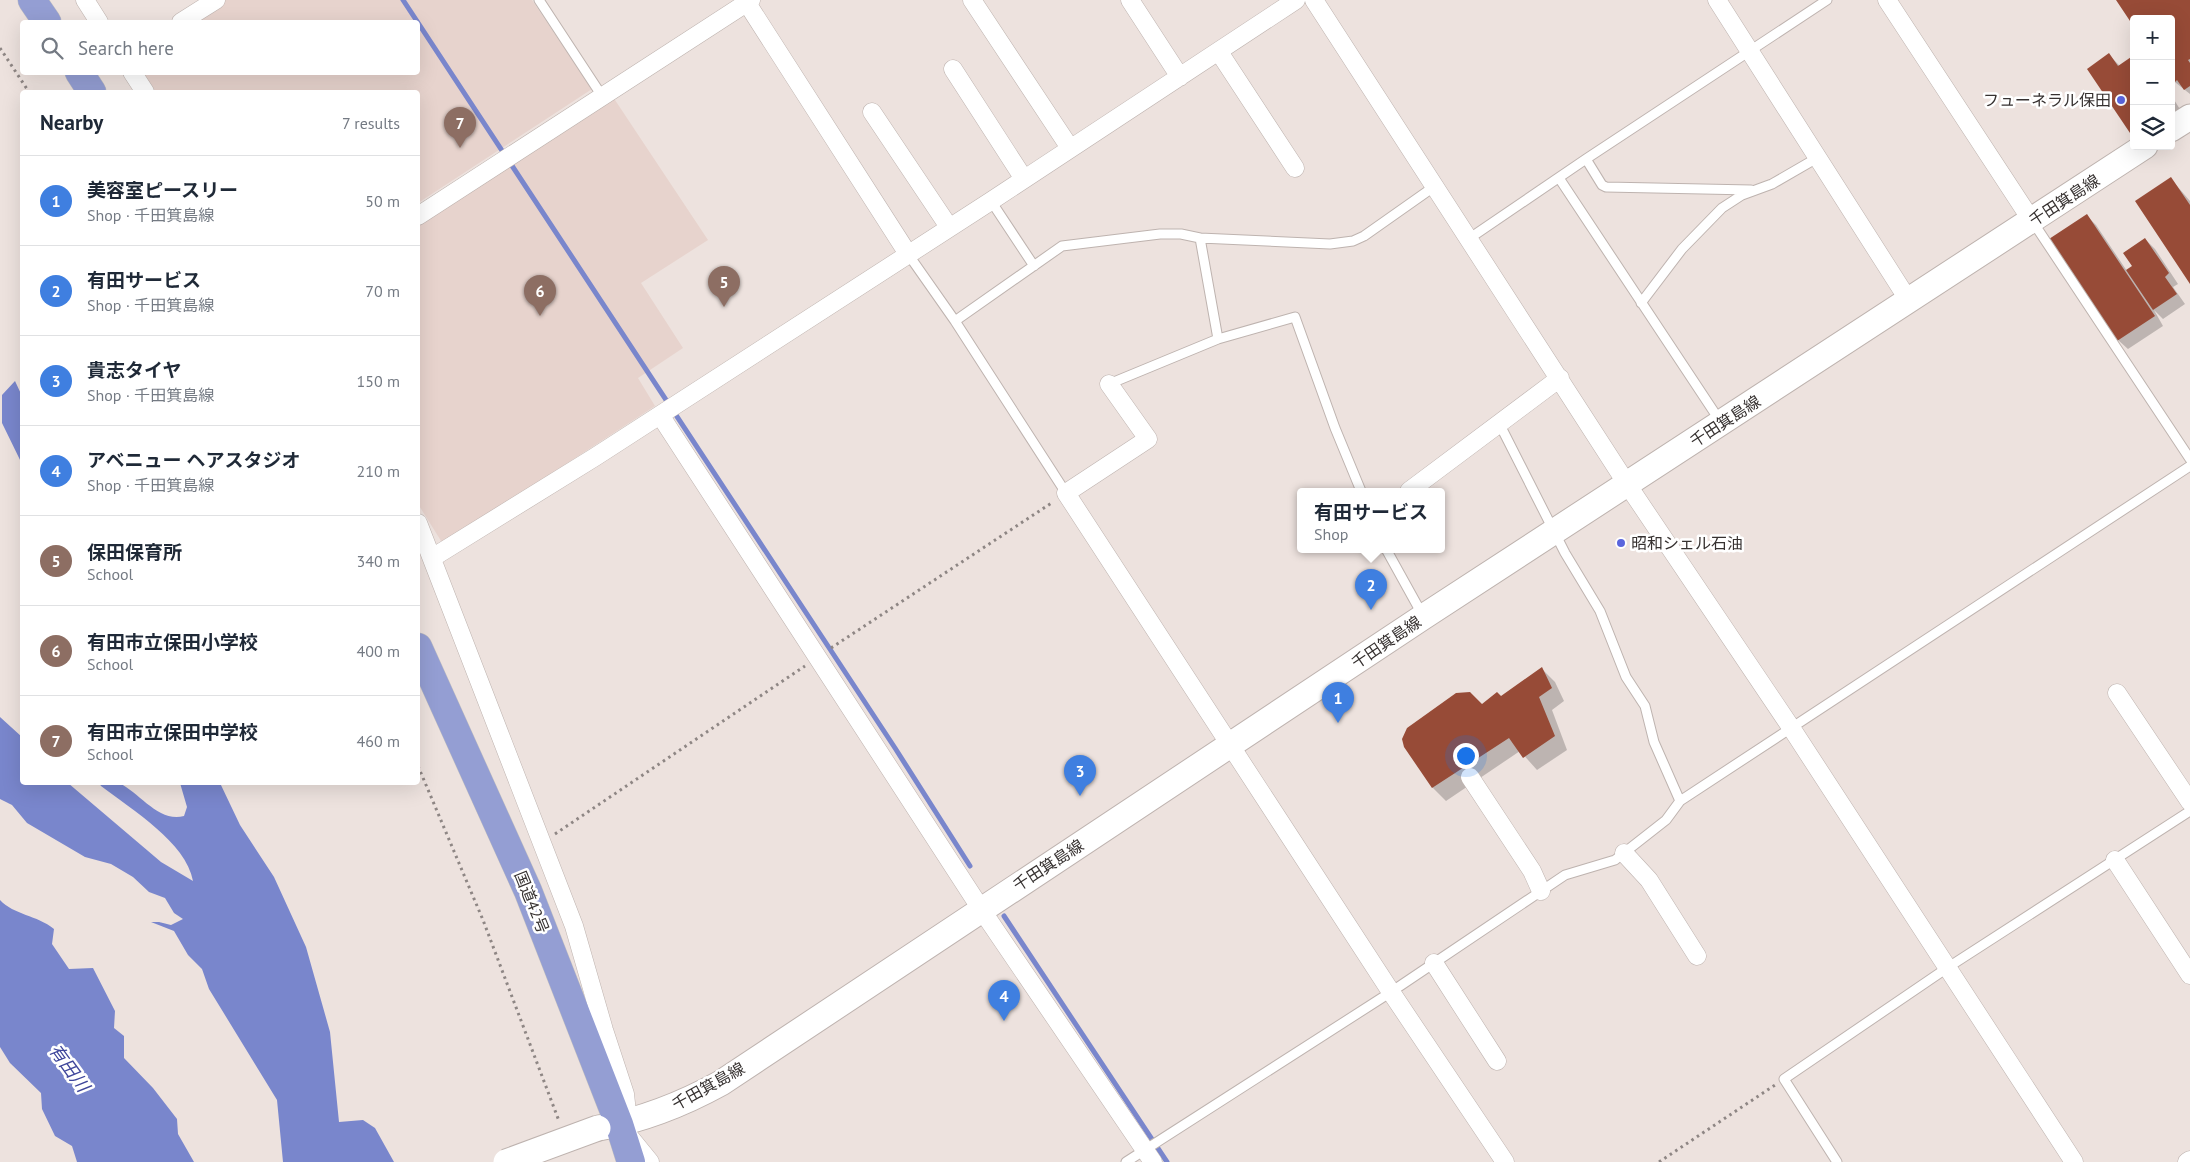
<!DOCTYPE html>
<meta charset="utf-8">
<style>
body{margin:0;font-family:"PT Sans","Noto Sans JP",sans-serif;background:#f6f6f7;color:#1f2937}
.controls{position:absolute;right:15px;top:15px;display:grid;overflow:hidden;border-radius:5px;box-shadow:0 5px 20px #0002}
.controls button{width:45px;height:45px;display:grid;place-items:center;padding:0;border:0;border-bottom:1px solid #e0e1e3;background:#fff;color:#1f2937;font:25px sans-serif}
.you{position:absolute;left:1465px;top:755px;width:18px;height:18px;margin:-12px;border:4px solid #fff;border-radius:50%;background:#1a73e8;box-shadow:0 0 0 8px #1a73e833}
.badge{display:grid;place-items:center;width:32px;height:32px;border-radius:50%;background:#5a65dd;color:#fff;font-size:16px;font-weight:700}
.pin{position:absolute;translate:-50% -41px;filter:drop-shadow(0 1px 2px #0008)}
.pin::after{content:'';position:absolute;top:26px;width:18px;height:15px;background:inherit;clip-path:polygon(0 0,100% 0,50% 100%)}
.popup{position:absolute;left:1297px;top:488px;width:148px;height:65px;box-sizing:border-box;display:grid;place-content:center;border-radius:5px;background:#fff;filter:drop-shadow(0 1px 4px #0005);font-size:16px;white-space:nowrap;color:#747a83}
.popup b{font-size:19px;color:#1f2937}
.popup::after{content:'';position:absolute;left:50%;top:100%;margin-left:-10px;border:10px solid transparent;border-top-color:#fff}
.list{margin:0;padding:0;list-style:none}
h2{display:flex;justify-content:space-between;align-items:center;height:65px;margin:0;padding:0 20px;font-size:21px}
h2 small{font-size:16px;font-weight:400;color:#747a83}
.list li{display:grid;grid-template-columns:32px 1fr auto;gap:15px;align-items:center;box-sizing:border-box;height:90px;padding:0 20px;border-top:1px solid #e0e1e3}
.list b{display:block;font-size:19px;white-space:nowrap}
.list p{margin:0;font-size:16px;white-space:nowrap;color:#747a83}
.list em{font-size:16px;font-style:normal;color:#747a83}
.icon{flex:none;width:28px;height:28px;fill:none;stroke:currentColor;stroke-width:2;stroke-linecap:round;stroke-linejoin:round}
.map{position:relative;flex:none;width:2190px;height:1162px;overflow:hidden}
.search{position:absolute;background:#fff;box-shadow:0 5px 20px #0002;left:20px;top:20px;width:400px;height:55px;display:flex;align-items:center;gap:12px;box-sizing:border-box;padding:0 18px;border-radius:5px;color:#747a83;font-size:19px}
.panel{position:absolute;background:#fff;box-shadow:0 5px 20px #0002;left:20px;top:90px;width:400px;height:695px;border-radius:5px}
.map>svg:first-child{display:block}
.built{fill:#e7d3cd}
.water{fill:#7986cc}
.shadow{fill:#0003}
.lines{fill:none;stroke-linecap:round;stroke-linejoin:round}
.stream{stroke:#7986cc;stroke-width:5}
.building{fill:#974b37}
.service-casing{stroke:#beb3af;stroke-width:11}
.minor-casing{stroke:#beb3af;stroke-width:19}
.secondary-casing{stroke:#beb3af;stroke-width:27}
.trunk-casing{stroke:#c3c1c1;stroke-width:29}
.path{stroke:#8e8684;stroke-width:3;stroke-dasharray:2.5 4;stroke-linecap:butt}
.service{stroke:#fff;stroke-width:9}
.minor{stroke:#fff;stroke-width:18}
.secondary{stroke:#fff;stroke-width:25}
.trunk{stroke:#949ed3;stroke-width:28}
.secondary-bridge-casing{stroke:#beb3af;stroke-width:27;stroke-linecap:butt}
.secondary-bridge{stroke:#fff;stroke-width:25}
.poi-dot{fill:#5a65dd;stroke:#fff;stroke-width:2}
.labels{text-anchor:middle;stroke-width:5;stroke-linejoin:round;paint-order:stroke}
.poi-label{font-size:16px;fill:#363130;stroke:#fff;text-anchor:end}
.street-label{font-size:16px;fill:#363130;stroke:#fff}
.water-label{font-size:18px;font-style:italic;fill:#3e469b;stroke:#fff}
</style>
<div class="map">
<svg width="2190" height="1162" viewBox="0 0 2190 1162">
<rect width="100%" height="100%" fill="#ede2de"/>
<path class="built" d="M226,0h306l60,89 -174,114v-111h-262l-13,-19 275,-1v-50h-226z
M613,97l95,143 -67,43 42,65 -45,30 17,28 -212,138 -25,-40v-278z"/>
<path class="water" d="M15,381l7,15v68l-20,-41v-28z
M0,717l22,20v45l46,1 93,79 32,19c-7,-39 -61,-71 -92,-95l-2,-3c6,-1 15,-2 20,0 21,10 40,40 65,33l3,-9 -7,-24h40l20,42 34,52 32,70 24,85 9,90 24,-2 12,8 19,34h-111l-6,-62 -68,-111 -7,-20 -14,-14 -14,-24 -23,-9h8l12,3 12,-6 -9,-6 -9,-15 -16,-6 -16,-15 -22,-13 -26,-7 -58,-34 -15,-18 -12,-6z
M0,900c14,15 37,15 54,29l-2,15 17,25 24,-1 22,43 -1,17 10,8v22l29,30 24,31 1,15 16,28h-117l-5,-16 -17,-10 -13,-27 -1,-16 -31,-30 -10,-16z"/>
<path class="shadow" d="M2117,0h73v94l-19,-15v-60z
M2109,55l11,11 14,-9v78l-3,-3z
M2171,95l12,19 -12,8z
M2171,179l19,22v81z
M2087,216l9,9 31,46 7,-5 11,-27 10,10 23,35 -5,3 12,17 -22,15 -9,-9 9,16 -35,23 -10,-9z
M1542,669l13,13 9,19 -12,9 15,40 -30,20 -17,-19 -74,50 -13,-13 -28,-42 77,-41 19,-7z"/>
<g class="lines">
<path class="stream" d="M403,0l492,748 75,118
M1004,916l163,246"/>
</g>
<path class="building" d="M2116,0h74v59l-2,1 2,3v23l-6,4 -7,-10 -2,2 -4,-6v-57h-37v8z
M2109,53l9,13 16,-11v76l-4,2 -43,-64z
M2171,177l19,28v79l-55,-83z
M2087,214l68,102 -38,25 -68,-102z
M2145,238l24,35 -4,4 12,17 -24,16 -27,-40 6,-4 -9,-13z
M1542,667l10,21 -13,9 16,39 -32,22 -14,-20 -77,50 -28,-41 -2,-8 5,-11 49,-35 14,-1 12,12 15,-12 4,4z"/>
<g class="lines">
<g class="service-casing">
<path id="service" d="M539,0l63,96
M1586,159l16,26 4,2 145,3
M1559,178l161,243
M991,201l43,65
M2033,222l157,237
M1470,238l116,-79 241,-159
M908,254l47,67 111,172
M1641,303l41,-54 40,-41 20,-13 30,-11 45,-26
M955,321l107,-75 98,-12h21l19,4
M1109,384l109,-45
M1499,423l66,130 35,58 26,66 19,29 9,36 26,59
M1361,491l-26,-63 -40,-111 -77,22 -18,-101 130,6 23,-3 11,-5 71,-50
M1386,549l36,65
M1126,1162l265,-170 174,-117 50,-15 51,-40 14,-19 510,-335
M1837,1162l-53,-83 163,-111 243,-157"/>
</g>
<g class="minor-casing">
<path id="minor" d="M85,0l14,22
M745,0l163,254
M972,0l98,148
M1130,0l50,77
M1314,0l313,484 165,245 282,433
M1717,0l192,301
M1887,0l145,221
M181,22l35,-22
M1219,52l76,116
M953,69l71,110
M132,72l13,20
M872,112l77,115
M418,216l333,-216
M1109,384l39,55 -82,54 325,499 114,170
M660,415l321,494 172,253
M1409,491l151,-113
M418,523l156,403 30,104 21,64 3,28
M432,558l163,-101 396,-256 305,-201
M2117,693l73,109
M1470,777l62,94 9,20
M1624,853l25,27 48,76
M2115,860l75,115
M1434,963l63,98
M628,1135l22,27
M2187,1162l3,-2"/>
</g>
<g class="secondary-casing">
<path id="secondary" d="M2171,129l19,-12
M599,1128c43,-8 84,-24 122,-45l702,-466 722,-471"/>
</g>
<g class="trunk-casing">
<path id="trunk" d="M32,0l15,22
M79,72l13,20
M418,647l110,244 91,233 12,38"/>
</g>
<path class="path" d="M0,48l29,44
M831,648l222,-146
M418,766l65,154 76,201
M555,834l250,-168
M1659,1162l116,-77"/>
<use href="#service" class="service"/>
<use href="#minor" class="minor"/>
<use href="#secondary" class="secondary"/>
<use href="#trunk" class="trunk"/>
<g class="secondary-bridge-casing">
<path id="secondary-bridge" d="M506,1162l92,-34"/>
</g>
<use href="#secondary-bridge" class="secondary-bridge"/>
</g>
<g class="poi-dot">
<circle cx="2121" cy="100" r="5"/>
<circle cx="1621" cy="543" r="5"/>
</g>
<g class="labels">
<g class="poi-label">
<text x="2111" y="106">フューネラル保田</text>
<text x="1631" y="549" text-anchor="start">昭和シェル石油</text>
</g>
<g class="street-label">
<text transform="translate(2064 200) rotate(-33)" y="6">千田箕島線</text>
<text transform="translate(1725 421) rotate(-33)" y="6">千田箕島線</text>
<text transform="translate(1386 642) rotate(-34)" y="6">千田箕島線</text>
<text transform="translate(1048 865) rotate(-33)" y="6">千田箕島線</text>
<text transform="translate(532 902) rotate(68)" y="6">国道42号</text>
<text transform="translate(708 1086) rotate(-29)" y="6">千田箕島線</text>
</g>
<g class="water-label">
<text transform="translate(69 1068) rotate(54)" y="6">有田川</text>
</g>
</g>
</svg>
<div class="controls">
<button>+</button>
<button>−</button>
<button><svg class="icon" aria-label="layers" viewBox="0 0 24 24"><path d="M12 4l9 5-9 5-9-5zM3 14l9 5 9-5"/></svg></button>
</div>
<div class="you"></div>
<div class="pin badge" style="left:1338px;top:723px;background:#3f7fe0">1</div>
<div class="pin badge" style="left:1371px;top:610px;background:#3f7fe0">2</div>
<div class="popup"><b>有田サービス</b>Shop</div>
<div class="pin badge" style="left:1080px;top:796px;background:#3f7fe0">3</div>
<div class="pin badge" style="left:1004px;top:1021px;background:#3f7fe0">4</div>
<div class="pin badge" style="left:724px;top:307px;background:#8d6e63">5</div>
<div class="pin badge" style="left:540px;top:316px;background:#8d6e63">6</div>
<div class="pin badge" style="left:460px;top:148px;background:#8d6e63">7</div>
<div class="search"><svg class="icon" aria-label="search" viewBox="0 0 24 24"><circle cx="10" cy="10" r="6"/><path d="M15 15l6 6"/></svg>Search here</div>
<section class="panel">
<h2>Nearby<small>7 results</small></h2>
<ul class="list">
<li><span class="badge" style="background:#3f7fe0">1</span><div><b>美容室ピースリー</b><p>Shop · 千田箕島線</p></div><em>50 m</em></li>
<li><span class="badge" style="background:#3f7fe0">2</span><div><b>有田サービス</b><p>Shop · 千田箕島線</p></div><em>70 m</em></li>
<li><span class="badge" style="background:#3f7fe0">3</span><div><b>貴志タイヤ</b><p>Shop · 千田箕島線</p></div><em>150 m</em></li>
<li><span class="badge" style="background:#3f7fe0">4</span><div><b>アベニュー ヘアスタジオ</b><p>Shop · 千田箕島線</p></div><em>210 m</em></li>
<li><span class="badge" style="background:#8d6e63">5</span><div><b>保田保育所</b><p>School</p></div><em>340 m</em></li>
<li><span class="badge" style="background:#8d6e63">6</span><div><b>有田市立保田小学校</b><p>School</p></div><em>400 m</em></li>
<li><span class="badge" style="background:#8d6e63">7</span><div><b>有田市立保田中学校</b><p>School</p></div><em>460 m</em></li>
</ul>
</section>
</div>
